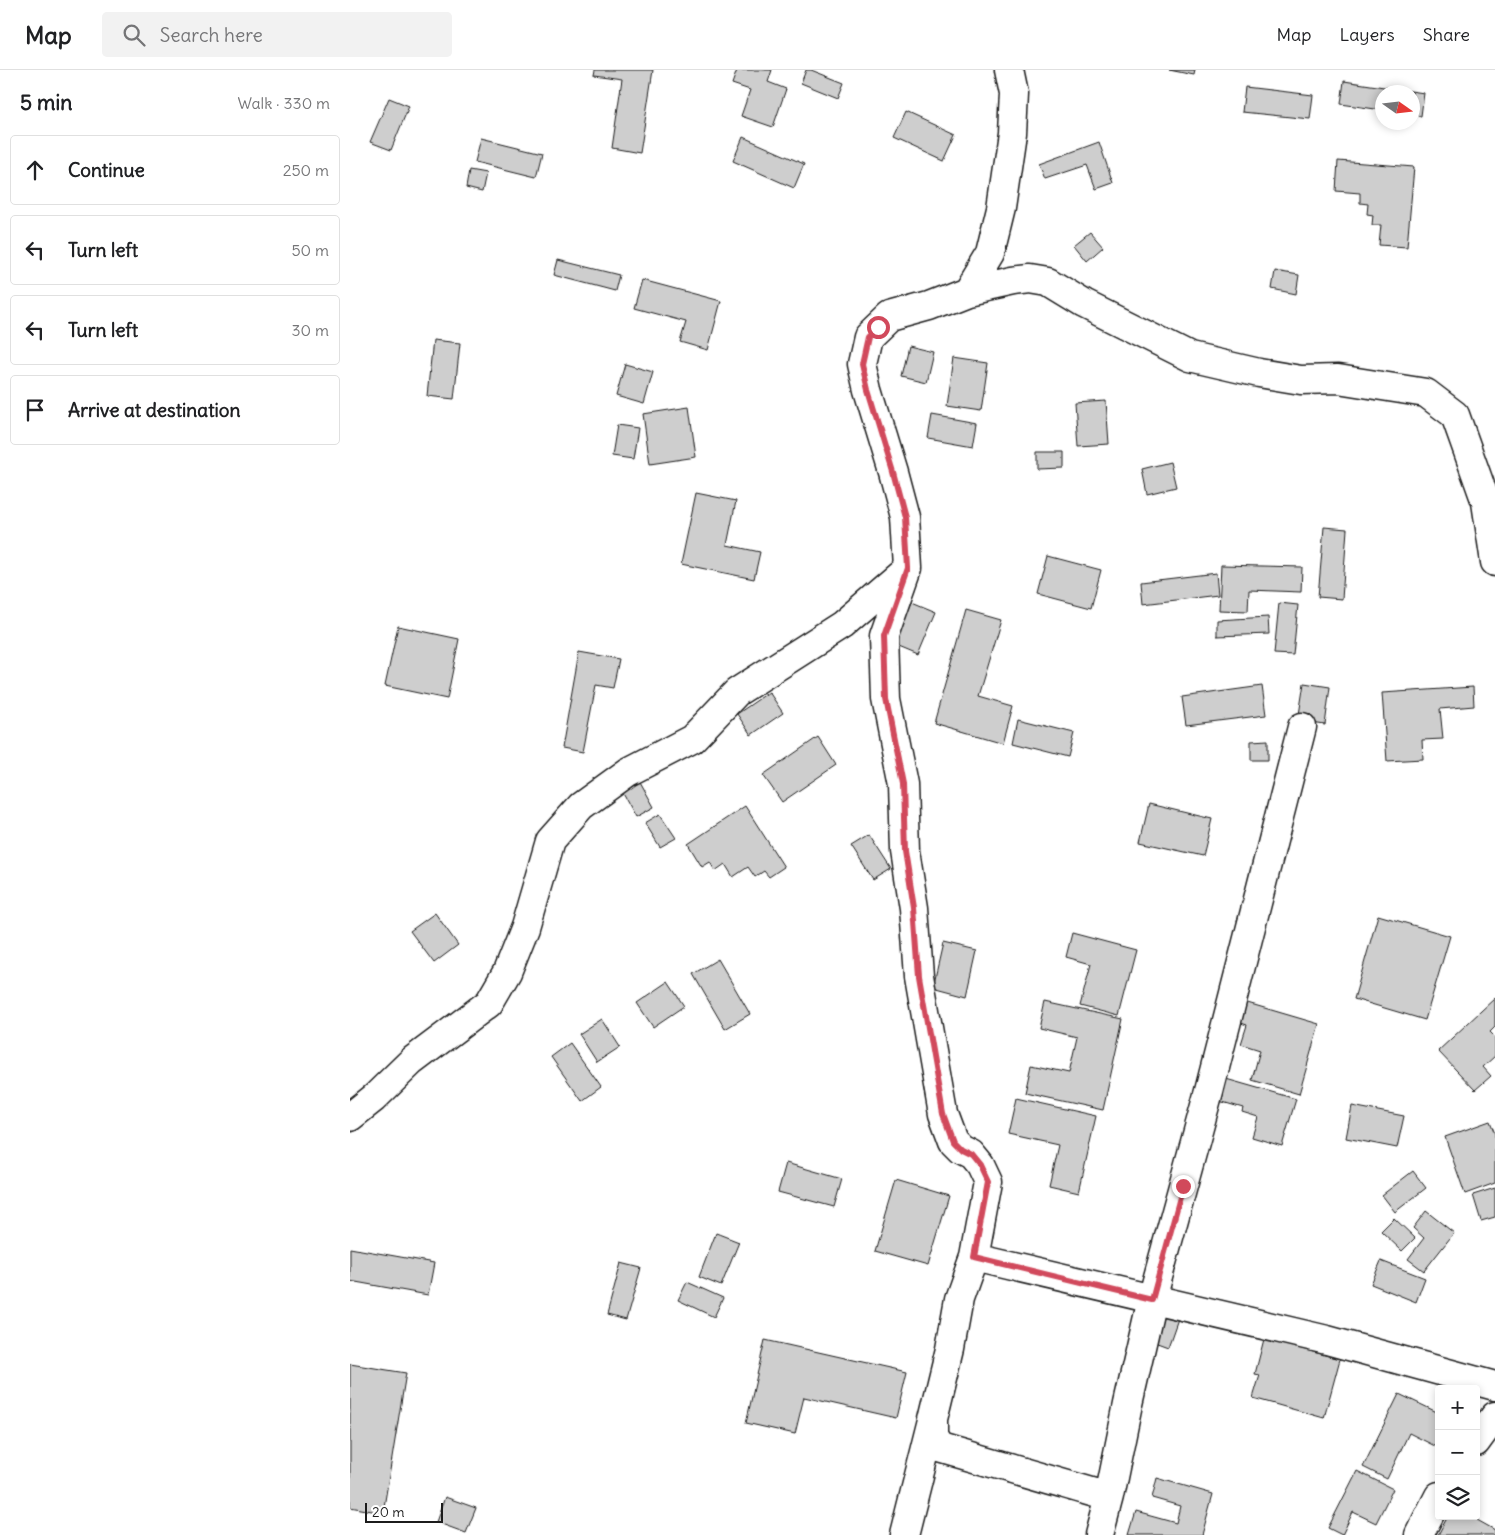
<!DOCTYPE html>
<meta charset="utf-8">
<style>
body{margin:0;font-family:Delius,sans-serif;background:#f2f2f2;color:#202124}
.controls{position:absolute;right:15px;bottom:15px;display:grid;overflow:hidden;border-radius:5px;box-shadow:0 2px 8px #0003}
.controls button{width:45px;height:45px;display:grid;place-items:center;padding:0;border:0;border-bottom:1px solid #e0e0e0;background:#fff;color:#202124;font:25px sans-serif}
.compass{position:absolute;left:1025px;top:15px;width:45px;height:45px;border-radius:50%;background:#fff;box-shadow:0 2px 8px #0003;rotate:104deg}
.scale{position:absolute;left:15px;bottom:12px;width:78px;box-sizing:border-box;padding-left:5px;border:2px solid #1c1c1c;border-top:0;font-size:14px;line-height:18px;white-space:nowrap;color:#1c1c1c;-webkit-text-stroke:4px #fff;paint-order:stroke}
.stop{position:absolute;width:15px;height:15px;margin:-11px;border:4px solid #d1495b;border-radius:50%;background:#fff}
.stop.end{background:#d1495b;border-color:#fff;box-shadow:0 1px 5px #0008}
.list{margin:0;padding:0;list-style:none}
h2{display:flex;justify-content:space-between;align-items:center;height:65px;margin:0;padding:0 20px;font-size:21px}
h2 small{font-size:16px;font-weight:400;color:#757577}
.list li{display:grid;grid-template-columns:32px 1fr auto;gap:15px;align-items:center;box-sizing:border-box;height:70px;margin:0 10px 10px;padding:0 10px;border:1px solid #e0e0e0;border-radius:5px}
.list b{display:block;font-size:19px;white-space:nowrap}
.list em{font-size:16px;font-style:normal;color:#757577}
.icon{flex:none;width:28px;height:28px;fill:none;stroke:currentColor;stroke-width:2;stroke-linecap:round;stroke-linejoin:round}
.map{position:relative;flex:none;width:1145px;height:1465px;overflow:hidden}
header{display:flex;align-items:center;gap:30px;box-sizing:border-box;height:70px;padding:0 25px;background:#fff;border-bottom:1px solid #e0e0e0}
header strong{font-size:24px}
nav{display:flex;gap:28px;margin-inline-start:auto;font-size:18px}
.search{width:350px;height:45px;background:#f2f2f2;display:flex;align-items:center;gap:12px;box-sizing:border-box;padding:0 18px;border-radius:5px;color:#757577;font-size:19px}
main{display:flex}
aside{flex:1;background:#fff}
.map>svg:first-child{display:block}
.building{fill:#cecece;stroke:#1c1c1c}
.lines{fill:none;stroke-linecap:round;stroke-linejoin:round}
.minor-casing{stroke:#1c1c1c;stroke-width:31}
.minor{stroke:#fff;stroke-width:28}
.route{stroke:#d1495b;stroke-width:6}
</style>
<header>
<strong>Map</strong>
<div class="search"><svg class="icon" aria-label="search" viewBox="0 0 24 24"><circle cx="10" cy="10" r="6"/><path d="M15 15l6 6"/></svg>Search here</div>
<nav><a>Map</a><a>Layers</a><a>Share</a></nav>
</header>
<main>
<aside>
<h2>5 min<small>Walk · 330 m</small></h2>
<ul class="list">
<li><svg class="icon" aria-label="ahead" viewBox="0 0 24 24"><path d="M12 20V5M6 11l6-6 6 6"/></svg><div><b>Continue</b></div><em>250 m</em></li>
<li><svg class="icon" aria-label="left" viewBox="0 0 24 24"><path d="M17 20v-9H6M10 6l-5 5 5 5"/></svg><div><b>Turn left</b></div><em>50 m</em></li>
<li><svg class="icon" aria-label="left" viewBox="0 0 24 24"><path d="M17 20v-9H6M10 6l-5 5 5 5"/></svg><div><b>Turn left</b></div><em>30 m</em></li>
<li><svg class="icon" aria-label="arrive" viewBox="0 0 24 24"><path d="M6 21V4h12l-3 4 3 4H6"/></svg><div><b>Arrive at destination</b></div></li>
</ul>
</aside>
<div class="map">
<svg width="1145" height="1465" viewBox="0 0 1145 1465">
<rect width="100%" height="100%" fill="#fff"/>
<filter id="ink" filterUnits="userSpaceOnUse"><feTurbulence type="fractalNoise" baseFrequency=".02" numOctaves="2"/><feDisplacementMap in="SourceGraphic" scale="10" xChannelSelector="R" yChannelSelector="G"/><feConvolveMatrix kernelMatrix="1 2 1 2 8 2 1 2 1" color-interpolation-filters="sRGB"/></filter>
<g filter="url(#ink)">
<path class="building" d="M245,0h58l-13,83 -28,-5 10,-69 -28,-4z
M387,0h35l-4,12 18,7 -13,38 -32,-11 9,-26 -18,-6z
M456,0h5l33,13 -6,15 -37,-15z
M819,0h26l-1,5z
M994,11l80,12 -3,23 -9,-1v-23h-30v18l-41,-6z
M895,17l68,8 -3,24 -68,-7z
M39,28l20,8 -18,44 -21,-8z
M556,42l50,23 -12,26 -50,-23z
M393,67l61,27 -10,24 -61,-27z
M131,68l61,15 -6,24 -61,-15z
M749,72l14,41 -17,6 -9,-24 -42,14 -6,-15z
M988,91l76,6 -7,80 -28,-2 2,-20h-9l1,-10 -6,-1 1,-10 -8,-1v-10l-24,-2z
M119,100l17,3 -4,19 -16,-4z
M740,162l13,15 -16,14 -13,-16z
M208,190l61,15 -4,16 -61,-16z
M925,201l24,4 -3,19 -24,-5z
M292,210l79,21 -13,49 -28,-8 6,-20 -52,-14z
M83,270l27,3 -6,56 -27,-3z
M558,276l25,6 -7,30 -25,-6z
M604,288l34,5 -7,48 -34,-5z
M275,294l28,8 -9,32 -28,-8z
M756,331l3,43 -31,2 -3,-43z
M339,337l7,50 -46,7 -7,-50z
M582,345l45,8 -4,23 -45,-8z
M267,355l21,3 -5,31 -21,-3z
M687,382h27v16l-27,1z
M820,392l6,25 -29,7 -5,-25z
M346,423l40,8 -9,44 33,7 -6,27 -73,-15z
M974,457l23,2 -5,70 -24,-2z
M698,486l53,14 -10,38 -53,-14z
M871,495l81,2 -1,25 -52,-2 -1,21 -29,-1z
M866,503l2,22 -75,9 -2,-22z
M562,532l24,10 -18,43 -24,-10z
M929,533l19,2 -5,50 -19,-1z
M616,540l35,10 -23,76 35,10 -10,37 -69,-20z
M918,547l1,17 -52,2v-16z
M48,556l61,13 -12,60 -62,-13z
M229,582l40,7 -6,29 -17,-3 -13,67 -21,-4z
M954,613l26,4 -5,38 -27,-4z
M912,616l4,29 -80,10 -4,-28z
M1123,617l1,19 -34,3 3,30 -21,1 1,19 -36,2 -5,-68z
M419,622l14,21 -32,22 -14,-21z
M668,649l56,14 -6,24 -55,-14z
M468,667l18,28 -54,37 -19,-27z
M918,670v20h-17v-19z
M288,708l16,29 -18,10 -16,-29z
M799,734l63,15 -9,37 -63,-14z
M395,736l39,61 -15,10 -5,-6 -9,6 -7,-10 -15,10 -8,-13 -10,7 -5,-9 -8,5 -14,-23z
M310,744l16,24 -16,9 -15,-24z
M519,765l22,34 -18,11 -22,-34z
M85,843l23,32 -24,18 -24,-32z
M1028,845l72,21 -25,84 -71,-21z
M722,863l64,17 -17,66 -39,-10 11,-42 -25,-7z
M593,873l34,8 -10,45 -34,-9z
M368,889l32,55 -25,15 -32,-55z
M318,912l16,24 -31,21 -16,-24z
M1145,928v29l-5,5 5,5v19l-12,11 8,9 -16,14 -37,-39z
M695,932l78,17 -20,91 -78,-17 6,-28 38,8 8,-36 -38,-9z
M894,932l75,22 -20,70 -47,-14 8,-30 -19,-6 6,-19 -9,-3z
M252,949l18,28 -23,15 -18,-28z
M220,973l31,44 -19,14 -31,-44z
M876,1009l70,20 -14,47 -30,-9 6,-20 -16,-5 1,-4 -24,-7z
M666,1028l80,18 -17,76 -30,-7 9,-40 -50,-11z
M1002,1036l52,10 -7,32 -51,-10z
M1140,1051l5,13v49l-30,11 -20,-57z
M436,1093l56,16 -8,28 -56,-15z
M1063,1101l13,17 -31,24 -13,-17z
M546,1110l53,16 -21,70 -53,-15z
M1145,1118v29l-14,4 -8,-26z
M1076,1141l28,22 -30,38 -16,-12 16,-21 -11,-10z
M1044,1148l21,20 -13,13 -21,-20z
M366,1163l23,9 -18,44 -22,-9z
M0,1178l84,15 -6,32 -78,-14z
M1031,1191l44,17 -9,24 -45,-18z
M271,1193l20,5 -15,52 -19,-5z
M337,1212l36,16 -9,19 -36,-17z
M811,1237l19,6 -12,34 -19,-7z
M914,1269l76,20 -16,59 -71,-20 7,-23 -5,-1z
M415,1270l142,32 -11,46 -92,-21 -9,37 -49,-11z
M0,1294l56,9 -23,140 -33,-6z
M1049,1324l40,19v35l-30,-15 -22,46 -24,-12z
M1007,1401l36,18 -17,34 -23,-11 -11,23 -14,-7z
M807,1408l56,16 -11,41h-73l7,-23 40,11 4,-17 -28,-8z
M95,1427l31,11 -10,25 -30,-11z
M1098,1446h22l25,14v5h-57z"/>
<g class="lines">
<g class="minor-casing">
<path id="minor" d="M659,0l5,24 -2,39 -11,75 -11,45 -23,38 -38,15 -40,11 -21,20 -6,27 6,26 25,82 12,45 3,51 -24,68 2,63 17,85 2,67 9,57 5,68 24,138 10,27 8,8 10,5 9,11 8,17 -14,75 -15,42 -9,50 -17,70v19l7,10 169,49
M617,221l46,-10 17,-2 18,3 36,22 106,53 69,16 42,7 37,-1 88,14 29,22 31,87 9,60
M0,1047l24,-19 38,-37 77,-58 18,-31 18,-45 25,-86 31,-35 47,-34 64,-33 45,-47 105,-67 65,-56
M624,1187l353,83 168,46
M1126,1372l19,-26
M554,1465l29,-115
M749,1465l10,-38 19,-93 24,-105 57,-208 93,-364
M1069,1465l20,-39"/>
</g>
<use href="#minor" class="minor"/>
</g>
</g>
<g class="lines" filter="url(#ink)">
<path class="route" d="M528,257l-10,10 -6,27 6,26 25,82 12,45 3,51 -24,68 2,63 17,85 2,67 9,57 5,68 24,138 10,27 8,8 10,5 9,11 8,17 -14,75 178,43 31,-114"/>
</g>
</svg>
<div class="controls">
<button>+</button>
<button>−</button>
<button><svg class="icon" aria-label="layers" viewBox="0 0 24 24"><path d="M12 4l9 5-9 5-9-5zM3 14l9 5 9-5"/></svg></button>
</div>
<svg class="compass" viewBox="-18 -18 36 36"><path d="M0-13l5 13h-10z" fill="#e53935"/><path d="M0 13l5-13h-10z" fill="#757577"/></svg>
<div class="scale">20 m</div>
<div class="stop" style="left:528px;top:257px"></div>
<div class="stop end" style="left:833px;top:1116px"></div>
</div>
</main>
